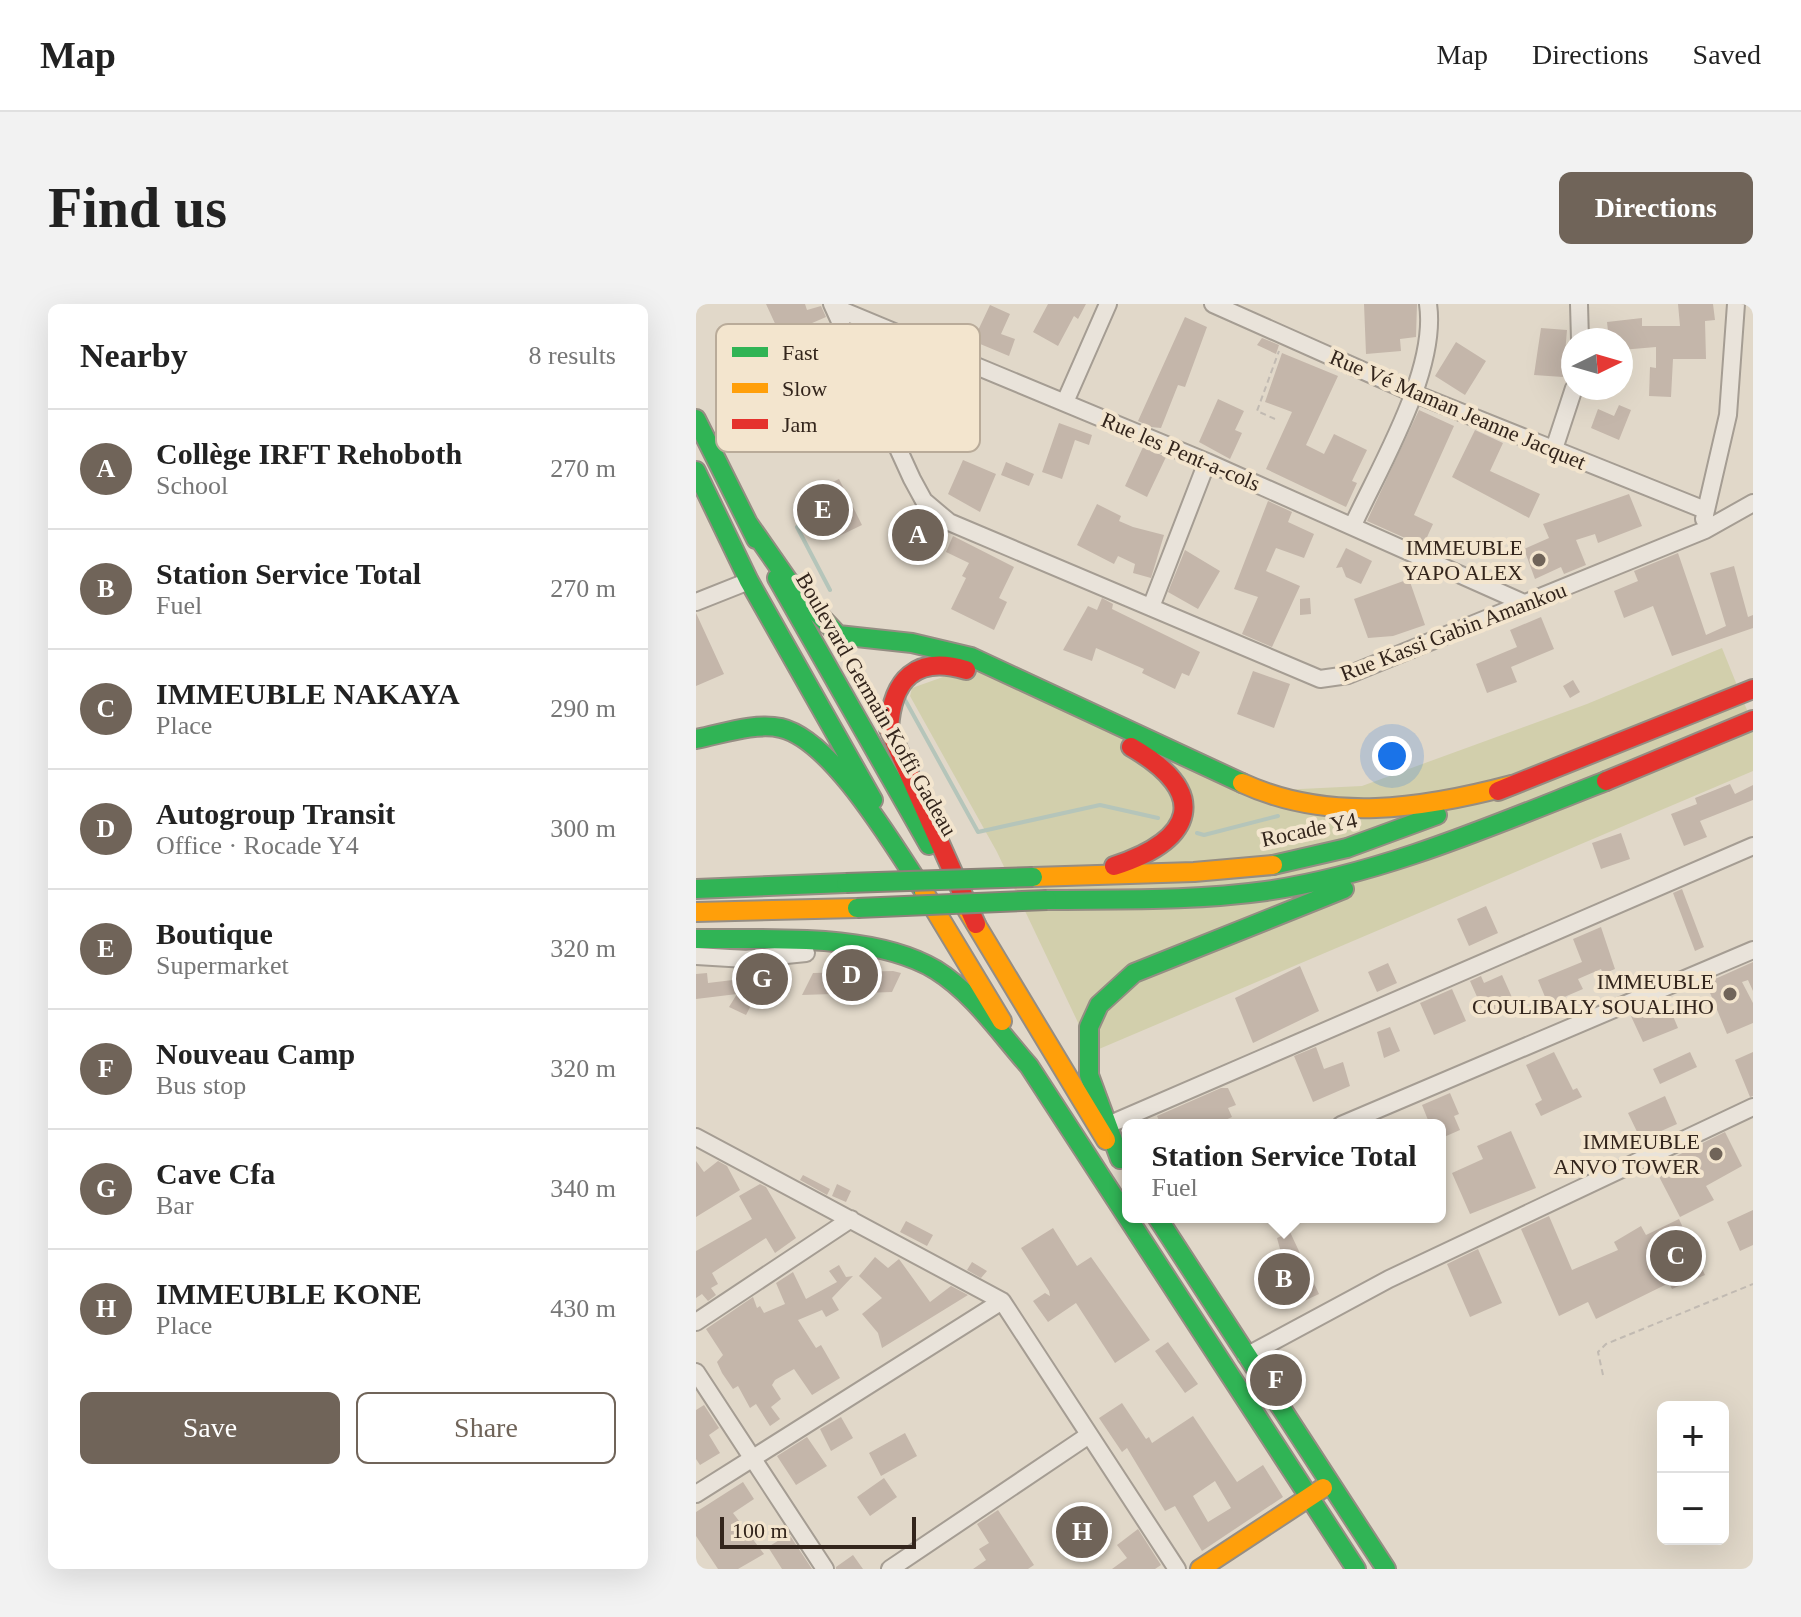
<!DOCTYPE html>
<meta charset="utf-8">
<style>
body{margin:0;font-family:Georgia,serif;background:#f2f2f2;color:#222}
.controls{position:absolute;right:24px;bottom:24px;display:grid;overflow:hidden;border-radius:12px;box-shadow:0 8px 32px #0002}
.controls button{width:72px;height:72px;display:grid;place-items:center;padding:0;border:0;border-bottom:2px solid #e0e0e0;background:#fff;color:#222;font:40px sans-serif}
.compass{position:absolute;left:865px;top:24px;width:72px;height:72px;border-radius:50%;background:#fff;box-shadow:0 8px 32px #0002;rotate:85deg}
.scale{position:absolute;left:24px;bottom:20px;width:196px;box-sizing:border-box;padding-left:8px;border:4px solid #33251c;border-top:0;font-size:22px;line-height:28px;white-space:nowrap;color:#33251c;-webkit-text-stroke:6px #f3e5ce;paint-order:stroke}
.you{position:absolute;left:696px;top:452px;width:28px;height:28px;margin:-20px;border:6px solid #fff;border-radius:50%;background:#1a73e8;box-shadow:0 0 0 12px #1a73e833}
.badge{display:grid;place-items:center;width:52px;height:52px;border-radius:50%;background:#706459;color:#fff;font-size:26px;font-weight:700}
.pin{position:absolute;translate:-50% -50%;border:4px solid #fff;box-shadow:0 2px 8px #0006}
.popup{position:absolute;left:426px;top:815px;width:324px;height:104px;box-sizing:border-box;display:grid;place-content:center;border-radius:12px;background:#fff;filter:drop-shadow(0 2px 6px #0005);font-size:26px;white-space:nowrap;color:#767676}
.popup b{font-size:30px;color:#222}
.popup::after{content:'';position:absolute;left:50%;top:100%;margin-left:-16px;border:16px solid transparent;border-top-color:#fff}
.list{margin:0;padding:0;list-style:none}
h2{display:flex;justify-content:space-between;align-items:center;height:104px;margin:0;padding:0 32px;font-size:34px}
h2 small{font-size:26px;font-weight:400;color:#767676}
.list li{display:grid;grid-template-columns:52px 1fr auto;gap:24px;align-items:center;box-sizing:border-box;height:120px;padding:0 32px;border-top:2px solid #e0e0e0}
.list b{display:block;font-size:30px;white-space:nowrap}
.list p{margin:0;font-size:26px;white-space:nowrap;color:#767676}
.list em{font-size:26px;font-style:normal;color:#767676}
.actions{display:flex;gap:16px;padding:24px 32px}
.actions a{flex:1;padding:18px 0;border:2px solid #706459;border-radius:12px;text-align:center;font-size:28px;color:#706459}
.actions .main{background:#706459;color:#fff}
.map{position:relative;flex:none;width:1057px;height:1265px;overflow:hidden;border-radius:12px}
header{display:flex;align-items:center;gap:48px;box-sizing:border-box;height:112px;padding:0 40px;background:#fff;border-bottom:2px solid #e0e0e0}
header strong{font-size:38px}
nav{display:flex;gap:44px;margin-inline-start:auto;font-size:28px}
.intro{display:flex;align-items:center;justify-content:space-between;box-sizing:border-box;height:192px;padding:0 48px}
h1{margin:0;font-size:56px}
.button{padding:20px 36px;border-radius:12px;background:#706459;color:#fff;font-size:28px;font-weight:700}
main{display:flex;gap:48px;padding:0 48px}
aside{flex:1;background:#fff;border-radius:12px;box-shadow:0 8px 32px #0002}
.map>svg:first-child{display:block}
.green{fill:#d2cfac}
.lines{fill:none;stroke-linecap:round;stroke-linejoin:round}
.stream{stroke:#b5c5ba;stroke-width:4}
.building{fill:#c4b6aa;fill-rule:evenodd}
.street-casing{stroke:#a59d93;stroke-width:20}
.fast-casing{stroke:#958d83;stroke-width:22}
.slow-casing{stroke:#958d83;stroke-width:22}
.jam-casing{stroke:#958d83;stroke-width:22}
.path{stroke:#c1bab2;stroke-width:2;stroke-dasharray:6 4;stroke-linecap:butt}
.street{stroke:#e9e3da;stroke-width:16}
.fast{stroke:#30b455;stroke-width:18}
.slow{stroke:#ff9f0a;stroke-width:18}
.jam{stroke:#e5322d;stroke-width:18}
.fast-bridge-casing{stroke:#8b8379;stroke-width:22;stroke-linecap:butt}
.fast-bridge{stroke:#30b455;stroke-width:18}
.poi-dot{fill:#706459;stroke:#f3e5ce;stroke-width:3}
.labels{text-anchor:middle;stroke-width:8;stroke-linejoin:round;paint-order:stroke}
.street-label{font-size:22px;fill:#33251c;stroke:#f3e5ce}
.poi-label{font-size:22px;fill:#33251c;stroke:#f3e5ce;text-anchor:end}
.key{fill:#f3e5ce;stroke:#b9ab99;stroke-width:2}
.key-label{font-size:22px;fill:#33251c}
</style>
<header>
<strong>Map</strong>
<nav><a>Map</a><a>Directions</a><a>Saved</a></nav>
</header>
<div class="intro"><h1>Find us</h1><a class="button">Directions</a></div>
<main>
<aside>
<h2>Nearby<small>8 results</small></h2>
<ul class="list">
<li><span class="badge">A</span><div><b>Collège IRFT Rehoboth</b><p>School</p></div><em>270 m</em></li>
<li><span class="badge">B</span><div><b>Station Service Total</b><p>Fuel</p></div><em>270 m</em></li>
<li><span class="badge">C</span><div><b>IMMEUBLE NAKAYA</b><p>Place</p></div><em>290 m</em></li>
<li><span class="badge">D</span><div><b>Autogroup Transit</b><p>Office · Rocade Y4</p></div><em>300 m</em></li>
<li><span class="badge">E</span><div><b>Boutique</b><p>Supermarket</p></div><em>320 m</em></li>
<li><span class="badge">F</span><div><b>Nouveau Camp</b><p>Bus stop</p></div><em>320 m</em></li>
<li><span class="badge">G</span><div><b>Cave Cfa</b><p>Bar</p></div><em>340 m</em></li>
<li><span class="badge">H</span><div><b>IMMEUBLE KONE</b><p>Place</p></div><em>430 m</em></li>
</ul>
<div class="actions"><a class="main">Save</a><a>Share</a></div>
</aside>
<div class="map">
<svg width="1057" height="1265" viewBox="0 0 1057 1265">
<rect width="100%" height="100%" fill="#e1d8c9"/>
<path class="green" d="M1026,344l31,77v46l-661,281 -95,-200 -87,-156 2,-8 62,-22 268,126 120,-6 225,-82z"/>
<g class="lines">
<path class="stream" d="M101,223l33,63
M208,394l74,134 122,-27 58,13
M501,529l7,2 74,-19"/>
</g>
<path class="building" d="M70,0h39l2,6 14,-4 5,11 -30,13 -3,-7 -15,7z
M352,0h38l-8,15 -4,-3 -16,30 -25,-14z
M668,0h53l-1,33 -16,2 1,12 -35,3z
M982,0h35l2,16 -10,1 1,38h-33l-2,38 -22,-1 1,-29 6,1v-21l-35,3v-10h-12l-2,-18 35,-4v8h38z
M294,1l20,9 -9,20 14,5 -6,17 -36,-15z
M489,13l22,10 -22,60 -7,-2 -17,43 -10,-1 -13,-6z
M845,24l26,2 -4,47 -29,-2z
M77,27l5,10 -18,9 -26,3v-10l19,-2z
M566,34l17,7 -3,9 -19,-9z
M760,38l30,19 -21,34 -30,-19z
M586,49l56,23 -32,69 18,9 10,-20 33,16 -15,31 5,2 -11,24 -80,-38 26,-57 -27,-10z
M221,50l11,4 3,6 -4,2 17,38 -38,17 -16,-38 -8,3 -6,-14z
M151,77l3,6 6,-3 14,30 -64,29 -10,-22 11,-5 -14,-23 15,-9 9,17 22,-10 -2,-5z
M522,95l26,12 -9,19 7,3 -12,26 -31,-17z
M923,101l12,5 -12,30 -28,-12 7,-19 16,7z
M723,106l35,16 -40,89 19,9 -10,22 -56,-25z
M363,119l33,12 -3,10 -14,-5 -13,39 -20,-7z
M779,126l28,13 -13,28 50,23 -11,24 -77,-41z
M447,143l23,10 -19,40 -22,-11z
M267,156l33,14 -16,38 -32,-18z
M310,158l28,12 -5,12 -28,-11z
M143,175l23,46 -29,14 -23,-46z
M933,190l13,32 -44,17 -3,-9 -19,6 10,25 -22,9 -3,-7 -26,12 -11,-30 25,-11 -6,-14z
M572,197l24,11 -4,10 26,12 -10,24 -28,-10 -10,23 34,15 -28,61 -30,-13 16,-37 -24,-8z
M401,200l24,12 -2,5 14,6 31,8 -13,43 -18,-5 2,-9 -17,-8 -4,8 -37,-19z
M257,232l61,31 -15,31 8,4 -13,28 -43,-21 15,-31 -4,-2 7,-13 -23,-11z
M650,244l26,13 -11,23 -15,-7 -4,-10 -6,1z
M489,246l35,21 -22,38 -30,-17z
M982,249l28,82 20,-9 -16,-53 24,-7 14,51 5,-2v13l-81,28 -19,-50 -29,12 -10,-27 24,-10 -4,-10z
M713,275l16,46 -32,11 -25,2 -14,-39z
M406,294l11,6 -1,5 88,43 -11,24 -7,-3 -7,16 -33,-16 2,-4 -48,-21 -4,13 -29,-11 25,-44 9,4z
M614,294l1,16 -11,1v-16z
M0,309l28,61 -28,12z
M845,313l13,32 -43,18 6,15 -30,11 -11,-29 41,-17 -7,-17z
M557,367l37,13 -16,44 -37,-14z
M877,376l7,12 -10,6 -7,-12z
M1034,480l5,10 18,-9v15l-53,21 7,16 -23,9 -13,-32 26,-10 -2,-6z
M925,529l9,26 -29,10 -9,-26z
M986,585l22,58 -9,4 -22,-58z
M790,602l12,27 -29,13 -12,-27z
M905,623l14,42 -12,5 -2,-5 -23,10 5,10 -35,15 -10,-24 44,-18 -9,-23z
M1057,658v29l-5,-11 -6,2 11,21v20l-26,11 -21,-51z
M692,659l9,20 -20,9 -9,-20z
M604,662l19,45 -66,32 -18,-45z
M197,667l8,2 -9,19 -90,3 11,-22z
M11,669l1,10 58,-7 -20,39 -17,-8 8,-13 -41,5v-25z
M806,671l13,29 -29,13 -16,-36 11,-5 3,7z
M756,685l14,32 -32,14 -14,-32z
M970,695l12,29 -35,14 -13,-28z
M694,723l10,24 -16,7 -7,-26z
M620,743l8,22 19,-7 7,24 -37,16 -19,-46z
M858,748l19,38 4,-2 5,9 -41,19 -6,-12 7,-4 -16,-35z
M994,748l7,15 -37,17 -7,-15z
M1057,748v44l-3,1 -15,-37z
M525,784h7l8,17 -8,3 4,9 -18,8h-53l-4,-9z
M754,789l9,21 -5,2 6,14 -16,7 -4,-12h-10l-8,-20z
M969,792l12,28 -36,16 -13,-27z
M815,827l25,57 -66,26 -18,-41 31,-14 -6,-13z
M1029,828l17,34 -36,20 8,14 -34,17 -26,-50z
M0,857l8,11 14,-11 9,5 13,24 -44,27z
M107,871l27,14 -3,6 -27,-15z
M64,880l6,3 30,51 -21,15 -9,-15 -54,35 6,11 -7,4 5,7 -8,6 -6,-7 -6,4v-47l56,-32 -13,-23z
M141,880l14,7 -5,11 -14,-6z
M1057,906v35l-13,6 -13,-29z
M853,912l23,54 46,-20 -4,-8 27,-16 5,9 33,-16 26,56 -33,14 -3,-6 -73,36 -8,-17 -29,14 -38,-87z
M210,917l27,14 -6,11 -27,-14z
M357,924l24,38 14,-9 59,83 -35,23 -39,-60 -28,19 -15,-21 12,-8 5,3 -1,-5 -28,-43z
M594,928l29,62 -17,8 -10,-23 -19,9 -9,-19 19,-9 -6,-22z
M782,945l24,54 -32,14 -23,-53z
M179,953l13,11 11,-9 31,43 21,-16 17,9 -86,53 -4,-15 -16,-19 20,-16 -23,-22z
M276,958l15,9 -6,7 -14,-8z
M143,961l7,12 7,-1 -21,22 7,12 -13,7 -4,-7 -24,10 18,28 5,-3 19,33 -28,17 -18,-26 -19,11 -3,5 9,14 -10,8 9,12 -10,7 -14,-22 -6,4 -12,-22 -5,3 -11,-16 -5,-11 6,-7 -17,-26 47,-32 4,11 3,-2 4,7 21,-9 -9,-21 17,-11 13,27 31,-17 -8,-11z
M472,1038l30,42 -13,9 -30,-42z
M426,1099l24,36 3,-2 3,6 41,-27 44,66 26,-17 20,32 -81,54 -27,-45 -10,5 -38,-63 -5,4 -23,-34zM519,1177l16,27 -23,14 -15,-26z
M8,1101l15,23 -10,7 11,18 -20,12 -4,-6v-49z
M145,1113l12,21 -22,13 -11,-22z
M209,1129l12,23 -36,20 -12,-23z
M111,1133l20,29 -31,19 -19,-29z
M188,1174l13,19 -27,19 -13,-19z
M47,1178l11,17 -21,14 31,41 -26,15h-20l-22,-33v-24z
M384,1204l22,32 -20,17 -21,-34z
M302,1206l36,55 -6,4h-55l13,-9 -7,-11 10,-6 -12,-19z
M442,1225l23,36 -6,4h-43l15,-11 -10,-13z
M93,1230l23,35h-30l-14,-22z
M157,1251l10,14h-27v-2z"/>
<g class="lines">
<g class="street-casing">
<path id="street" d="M136,0l80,175 12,22 25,21 371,157 28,-4 357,-145 48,-27
M517,0l200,89 292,117
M883,0l1,36
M138,3l373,155 317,141
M369,98l43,-98
M858,145l20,-61
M1008,215l24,-104 8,-111
M657,221c27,-59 85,-155 75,-221
M0,298l53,-21
M455,303l56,-145
M0,652l50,3 60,-6
M645,821l412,-175
M405,824l652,-282
M0,833l306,164 175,268
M0,1018l155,-103
M550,1052l143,-77 364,-172
M0,1068l129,197
M0,1190l306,-193
M194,1265l199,-134"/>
</g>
<g class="fast-casing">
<path id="fast" d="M0,115l60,120
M0,167l53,110 124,219
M52,219l44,63 46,49 74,8 59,14 271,126
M81,274l152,267
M0,435c26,-5 59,-17 85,-11 52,12 115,122 144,165
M577,561l74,-17 90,-33
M0,585l150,-6
M351,596c73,-1 146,1 219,-9 117,-17 230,-67 340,-110
M0,635c72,1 177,-7 240,31 37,23 64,63 93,96
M333,762l327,503
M424,855l-31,-84v-48l10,-22 35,-32 210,-84
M461,913l229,352"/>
</g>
<g class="slow-casing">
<path id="slow" d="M546,479c87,40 180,26 270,2
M337,573l161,-5 79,-7
M228,588l78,129
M270,604l140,232
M0,608l161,-4
M504,1265l123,-81"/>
</g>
<g class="jam-casing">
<path id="jam" d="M270,366c-50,-15 -74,9 -77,59l87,195
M910,477l147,-61
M802,487l255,-102
M418,562c81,-26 97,-73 17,-119"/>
</g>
<path class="path" d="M579,115l-18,-8 22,-60
M907,1071l-5,-23 8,-8 147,-60"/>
<use href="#street" class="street"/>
<use href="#fast" class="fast"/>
<use href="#slow" class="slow"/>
<use href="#jam" class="jam"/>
<g class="fast-bridge-casing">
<path id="fast-bridge" d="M150,579l187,-6
M161,604l190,-8"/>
</g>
<use href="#fast-bridge" class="fast-bridge"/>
</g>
<g class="poi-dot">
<circle cx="843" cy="256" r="8"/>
<circle cx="1034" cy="690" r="8"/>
<circle cx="1020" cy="850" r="8"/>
</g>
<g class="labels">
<g class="street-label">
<text transform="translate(762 105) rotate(23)" y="8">Rue Vé Maman Jeanne Jacquet</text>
<text transform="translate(485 147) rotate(23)" y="8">Rue les Pent-a-cols</text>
<text transform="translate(757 327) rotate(-21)" y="8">Rue Kassi Gabin Amankou</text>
<text transform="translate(181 400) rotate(60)" y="8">Boulevard Germain Koffi Gadeau</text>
<text transform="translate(613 525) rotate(-12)" y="8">Rocade Y4</text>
</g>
<g class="poi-label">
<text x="827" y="251">IMMEUBLE<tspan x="827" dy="25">YAPO ALEX</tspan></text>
<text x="1018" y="685">IMMEUBLE<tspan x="1018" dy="25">COULIBALY SOUALIHO</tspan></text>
<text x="1004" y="845">IMMEUBLE<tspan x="1004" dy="25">ANVO TOWER</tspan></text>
</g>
</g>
<rect x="20" y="20" width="264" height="128" rx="12" class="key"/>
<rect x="36" y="43" width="36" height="10" fill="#30b455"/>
<rect x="36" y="79" width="36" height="10" fill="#ff9f0a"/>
<rect x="36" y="115" width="36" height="10" fill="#e5322d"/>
<g class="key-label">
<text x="86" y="56">Fast</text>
<text x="86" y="92">Slow</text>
<text x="86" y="128">Jam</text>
</g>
</svg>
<div class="controls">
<button>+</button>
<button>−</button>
</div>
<svg class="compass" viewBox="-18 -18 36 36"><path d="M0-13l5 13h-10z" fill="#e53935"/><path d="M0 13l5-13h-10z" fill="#767676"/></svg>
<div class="scale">100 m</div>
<div class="you"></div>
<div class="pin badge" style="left:222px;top:231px">A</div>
<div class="pin badge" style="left:588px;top:975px">B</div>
<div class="popup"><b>Station Service Total</b>Fuel</div>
<div class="pin badge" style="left:980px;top:952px">C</div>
<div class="pin badge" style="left:156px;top:671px">D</div>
<div class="pin badge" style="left:127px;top:206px">E</div>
<div class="pin badge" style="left:580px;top:1076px">F</div>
<div class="pin badge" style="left:66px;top:675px">G</div>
<div class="pin badge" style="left:386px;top:1228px">H</div>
</div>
</main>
